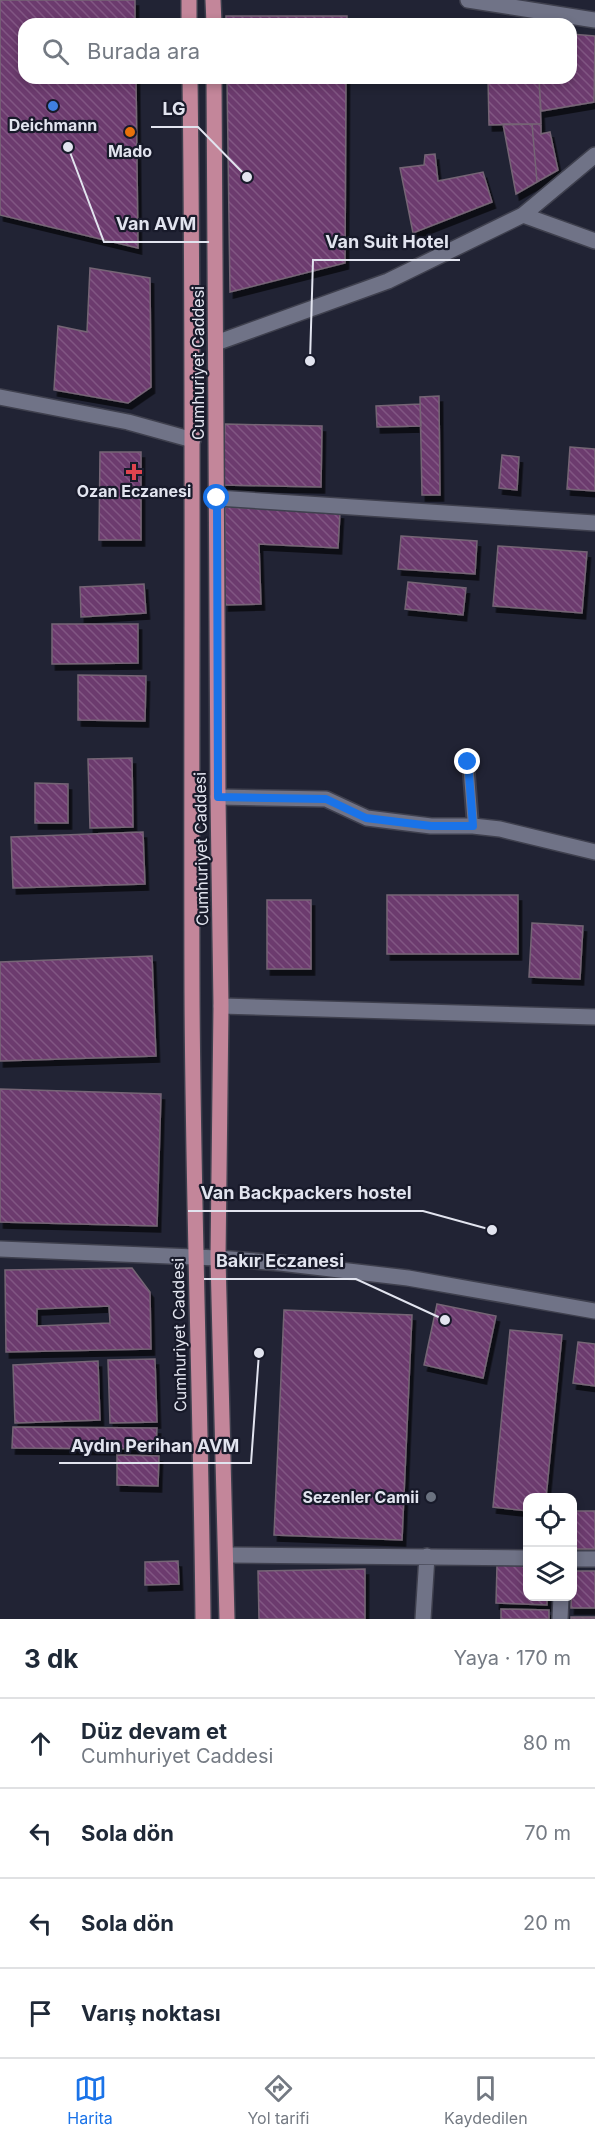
<!DOCTYPE html>
<html lang="tr">
<meta charset="utf-8">
<style>
body{margin:0;font-family:Inter,sans-serif;background:#f6f6f7;color:#1f2937}
.controls{position:absolute;right:18px;bottom:18px;display:grid;overflow:hidden;border-radius:12px;box-shadow:0 3px 9px #0003}
.controls button{width:54px;height:54px;display:grid;place-items:center;padding:0;border:0;border-bottom:2px solid #e0e1e3;background:#fff;color:#1f2937;font:30px sans-serif}
.stop{position:absolute;width:18px;height:18px;margin:-14px;border:4px solid #1a73e8;border-radius:50%;background:#fff}
.stop.end{background:#1a73e8;border-color:#fff;box-shadow:0 2px 6px #0008}
.list{margin:0;padding:0;list-style:none}
h2{display:flex;justify-content:space-between;align-items:center;height:78px;margin:0;padding:0 24px;font-size:26px}
h2 small{font-size:20px;font-weight:400;color:#747a83}
.list li{display:grid;grid-template-columns:39px 1fr auto;gap:18px;align-items:center;box-sizing:border-box;height:90px;padding:0 24px;border-top:2px solid #e0e1e3}
.list b{display:block;font-size:22px;white-space:nowrap}
.list p{margin:0;font-size:20px;white-space:nowrap;color:#747a83}
.list em{font-size:20px;font-style:normal;color:#747a83}
.icon{flex:none;width:33px;height:33px;fill:none;stroke:currentColor;stroke-width:2;stroke-linecap:round;stroke-linejoin:round}
.map{position:relative;flex:none;width:595px;height:1619px;overflow:hidden}
.search{position:absolute;background:#fff;box-shadow:0 3px 9px #0003;left:18px;right:18px;top:18px;height:66px;display:flex;align-items:center;gap:15px;box-sizing:border-box;padding:0 21px;border-radius:18px;color:#747a83;font-size:22px}
.sheet{height:438px;background:#fff}
nav{display:flex;justify-content:space-around;align-items:center;box-sizing:border-box;height:84px;border-top:2px solid #e0e1e3;background:#fff;font-size:16px;color:#747a83}
nav a{display:grid;justify-items:center;gap:3px}
nav .on{color:#1a73e8}
.map>svg:first-child{display:block}
.building{fill:url(#building-back-hatch);stroke:#756575;stroke-width:1.5;fill-rule:evenodd;filter:url(#shadow)}
.lines{fill:none;stroke-linecap:round;stroke-linejoin:round}
.lane-casing{stroke:#3f404e;stroke-width:14}
.street-casing{stroke:#3f404e;stroke-width:18}
.primary-casing{stroke:#3f404e;stroke-width:18}
.lane{stroke:#707387;stroke-width:10}
.street{stroke:#707387;stroke-width:15}
.primary{stroke:#c3869a;stroke-width:15}
.route{stroke:#1a73e8;stroke-width:8}
.shop-dot{fill:#3f7fe0;stroke:#181a2a;stroke-width:2}
.food-dot{fill:#e8710a;stroke:#181a2a;stroke-width:2}
.health-dot{fill:#e0444e;stroke:#181a2a;stroke-width:2}
.worship-dot{fill:#6b7280;stroke:#181a2a;stroke-width:2}
.labels{text-anchor:middle;stroke-width:4.5;stroke-linejoin:round;paint-order:stroke}
.poi-label{font-size:16px;font-weight:bold;fill:#e2e4ef;stroke:#181a2a}
.street-label{font-size:16px;fill:#e2e4ef;stroke:#181a2a}
.leader{fill:none;stroke:#e2e4ef;stroke-width:2}
.callout-dot{fill:#e2e4ef;stroke:#181a2a;stroke-width:2}
.callout-label{font-size:18px;text-anchor:middle;font-weight:bold;fill:#e2e4ef;stroke:#181a2a;stroke-width:4.5;stroke-linejoin:round;paint-order:stroke}
</style>
<div class="map">
<svg width="595" height="1619" viewBox="0 0 595 1619">
<defs>
<pattern id="building-back-hatch" width="6" height="6" patternUnits="userSpaceOnUse" patternTransform="scale(1.5)"><rect width="6" height="6" fill="#6c3b6e"/><path d="M-1 5l2 2M0 0l6 6M5-1l2 2" fill="none" stroke="#815783"/></pattern>
<filter id="shadow"><feDropShadow dx="3.5" dy="6" stdDeviation="0" flood-color="#0009"/></filter>
</defs>
<rect width="100%" height="100%" fill="#212334"/>
<path class="building" d="M0,0h135v24h-111v54h112l2,170 -138,-33z
M226,16h121v8h-121z
M457,22l49,2h-48z
M571,34l24,2 -1,66 -53,9 -2,-33h32z
M227,78h119l-1,185 -115,29z
M488,78h51l2,46 -52,1z
M503,124h29l5,58 -21,12z
M532,124h9v10l9,-2 8,38 -21,12z
M435,154l3,27 45,-9 9,30 -79,31 -13,-65 24,-3 1,-10z
M90,268l60,10 1,109 -23,16 -74,-13 4,-64 29,6z
M439,396l1,99h-18l-2,-98z
M420,404l1,22 -44,1 -1,-21z
M225,424l97,2 -1,61 -98,-2z
M570,447l25,2v42l-28,-2z
M100,452h41v88h-42z
M502,455l17,2 -2,33 -18,-2z
M225,507l115,6 -2,35 -79,-4 2,60 -36,1z
M401,536l76,5 -2,33 -77,-5z
M498,546l89,6 -5,61 -89,-7z
M408,582l58,6 -3,27 -58,-6z
M144,584l2,29 -65,4 -1,-30z
M52,624h86v39l-86,1z
M78,675l68,1 -1,45 -67,-1z
M132,758l1,69 -43,1 -2,-69z
M35,783l33,1v39h-33z
M143,832l2,52 -132,4 -2,-51z
M387,895h131v59h-131z
M267,900h44v69h-44z
M532,923l51,3 -3,53 -51,-2z
M152,956l4,100 -156,5v-99z
M0,1089l161,5 -4,132 -157,-4z
M132,1268l18,24 1,57 -145,3 -1,-82zM109,1306l1,17 -73,3v-17z
M437,1304l59,12 -13,62 -59,-13z
M284,1310l128,5 -10,225 -128,-5z
M510,1330l52,5 -16,163h-18v13l-35,-4z
M578,1342l17,2v42l-22,-3z
M155,1359l2,63 -47,1 -2,-63z
M98,1361l2,59 -85,3 -2,-58z
M13,1427l144,1 -1,21 -144,-1z
M117,1455l42,1 -1,30 -41,-1z
M573,1511h22v38h-23z
M178,1561l1,23 -34,1v-23z
M497,1565l31,1v30h19v9l-51,-2z
M365,1569v50h-106l-1,-48z
M572,1571h23v37h-24z
M501,1609l48,1v9h-48z
M571,1617h24v2h-24z"/>
<g class="lines">
<g class="lane-casing">
<path id="lane" d="M468,762l5,64"/>
</g>
<g class="street-casing">
<path id="street" d="M468,0l127,20
M523,215l72,26
M216,343l172,-62 135,-66 72,-60
M0,397l128,25 65,18
M217,498l378,25
M218,797l108,2 41,19 64,8h42l27,3 95,23
M221,1006l374,11
M0,1249l218,9 62,5 128,15 187,33
M227,1555l301,3
M572,1559h23
M423,1619l4,-63
M560,1619l1,-23"/>
</g>
<g class="primary-casing">
<path id="primary" d="M189,0v24
M213,0l1,24
M190,78c4,305 1,609 2,914 1,209 9,418 11,627
M214,78l4,719 3,209 -3,252 9,361"/>
</g>
<use href="#lane" class="lane"/>
<use href="#street" class="street"/>
<use href="#primary" class="primary"/>
</g>
<g class="lines">
<path class="route" d="M217,498l1,299 108,2 40,19 65,8h42l-5,-64"/>
</g>
<circle class="shop-dot" cx="53" cy="106" r="6"/>
<circle class="food-dot" cx="130" cy="132" r="6"/>
<path class="health-dot" d="M131 463h6v6h6v6h-6v6h-6v-6h-6v-6h6z"/>
<circle class="worship-dot" cx="431" cy="1497" r="6"/>
<g class="labels">
<g class="poi-label">
<text x="53" y="131">Deichmann</text>
<text x="130" y="157">Mado</text>
<text x="134" y="497">Ozan Eczanesi</text>
<text x="419" y="1503" text-anchor="end">Sezenler Camii</text>
</g>
<g class="street-label">
<text transform="translate(198 363) rotate(-90)" y="6">Cumhuriyet Caddesi</text>
<text transform="translate(201 849) rotate(-91)" y="6">Cumhuriyet Caddesi</text>
<text transform="translate(179 1335) rotate(-91)" y="6">Cumhuriyet Caddesi</text>
</g>
</g>
<path class="leader" d="M247 177L198 127H151M68 147L104 242H209M310 361L313 260H460M492 1230L423 1211H188M445 1320L356 1279H204M259 1353L251 1463H59"/>
<g class="callout-dot">
<circle cx="247" cy="177" r="6"/>
<circle cx="68" cy="147" r="6"/>
<circle cx="310" cy="361" r="6"/>
<circle cx="492" cy="1230" r="6"/>
<circle cx="445" cy="1320" r="6"/>
<circle cx="259" cy="1353" r="6"/>
</g>
<g class="callout-label">
<text x="174" y="115">LG</text>
<text x="156" y="230">Van AVM</text>
<text x="387" y="248">Van Suit Hotel</text>
<text x="306" y="1199">Van Backpackers hostel</text>
<text x="280" y="1267">Bakır Eczanesi</text>
<text x="155" y="1452">Aydın Perihan AVM</text>
</g>
</svg>
<div class="controls">
<button><svg class="icon" aria-label="locate" viewBox="0 0 24 24"><circle cx="12" cy="12" r="6"/><path d="M12 2v4M12 18v4M2 12h4M18 12h4"/></svg></button>
<button><svg class="icon" aria-label="layers" viewBox="0 0 24 24"><path d="M12 4l9 5-9 5-9-5zM3 14l9 5 9-5"/></svg></button>
</div>
<div class="stop" style="left:217px;top:498px"></div>
<div class="stop end" style="left:468px;top:762px"></div>
<div class="search"><svg class="icon" aria-label="search" viewBox="0 0 24 24"><circle cx="10" cy="10" r="6"/><path d="M15 15l6 6"/></svg>Burada ara</div>
</div>
<section class="sheet">
<h2>3 dk<small>Yaya · 170 m</small></h2>
<ul class="list">
<li><svg class="icon" aria-label="ahead" viewBox="0 0 24 24"><path d="M12 20V5M6 11l6-6 6 6"/></svg><div><b>Düz devam et</b><p>Cumhuriyet Caddesi</p></div><em>80 m</em></li>
<li><svg class="icon" aria-label="left" viewBox="0 0 24 24"><path d="M17 20v-9H6M10 6l-5 5 5 5"/></svg><div><b>Sola dön</b></div><em>70 m</em></li>
<li><svg class="icon" aria-label="left" viewBox="0 0 24 24"><path d="M17 20v-9H6M10 6l-5 5 5 5"/></svg><div><b>Sola dön</b></div><em>20 m</em></li>
<li><svg class="icon" aria-label="arrive" viewBox="0 0 24 24"><path d="M6 21V4h12l-3 4 3 4H6"/></svg><div><b>Varış noktası</b></div></li>
</ul>
</section>
<nav>
<a class="on"><svg class="icon" aria-label="map" viewBox="0 0 24 24"><path d="M3 6l6-2 6 2 6-2v14l-6 2-6-2-6 2zM9 4v14M15 6v14"/></svg>Harita</a>
<a><svg class="icon" aria-label="directions" viewBox="0 0 24 24"><path d="M12 3l9 9-9 9-9-9zM9 14v-3h6M13 9l2 2-2 2"/></svg>Yol tarifi</a>
<a><svg class="icon" aria-label="saved" viewBox="0 0 24 24"><path d="M7 4h10v16l-5-4-5 4z"/></svg>Kaydedilen</a>
</nav>
